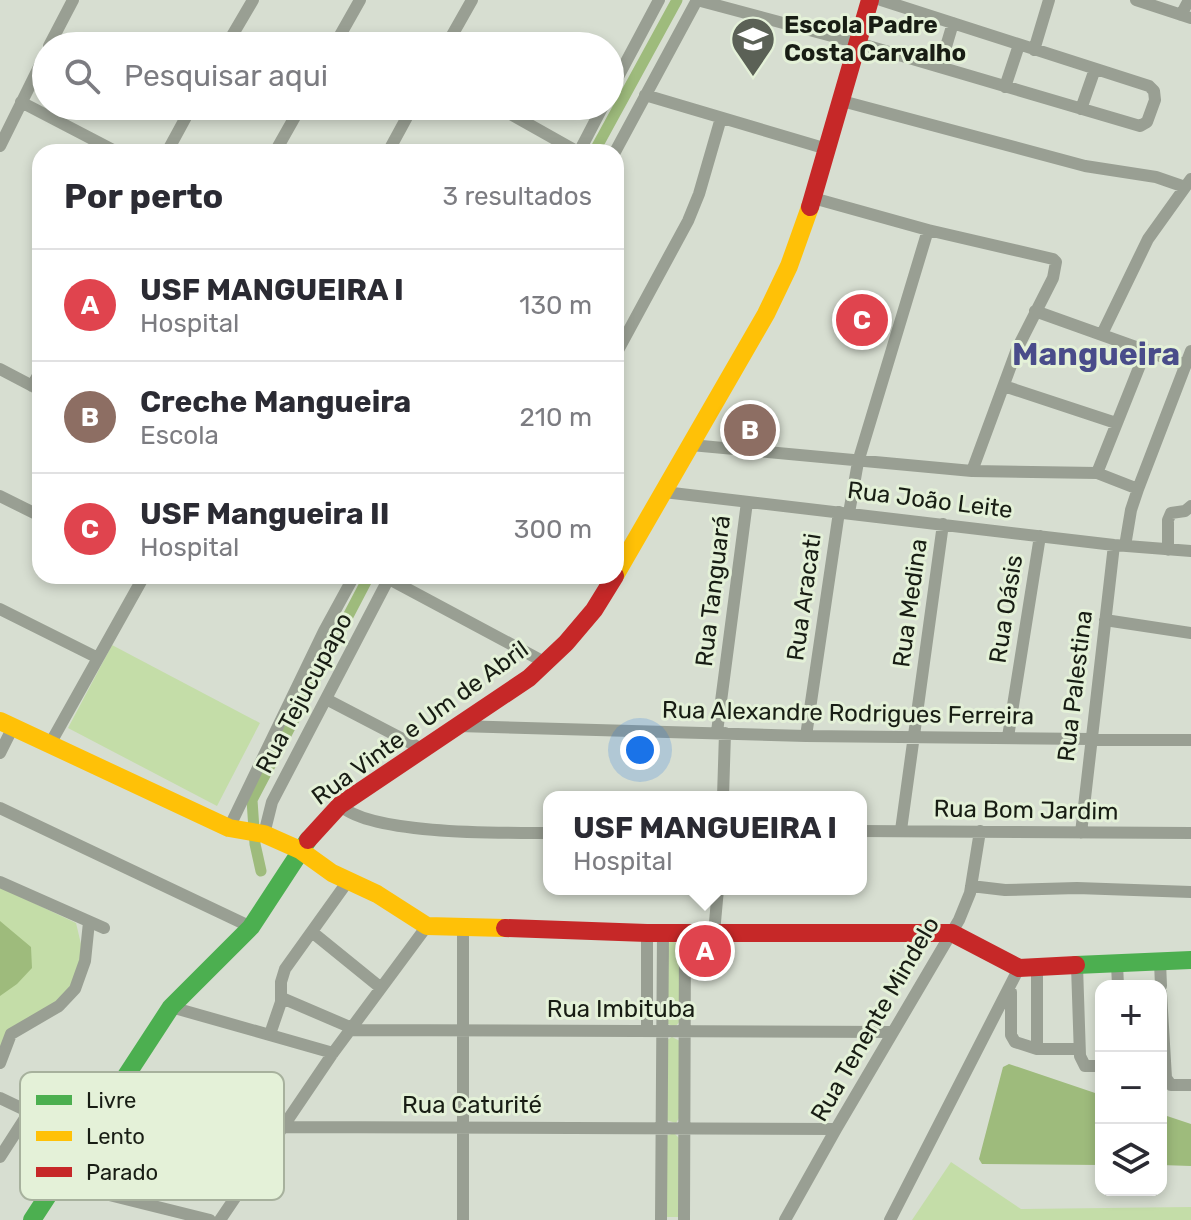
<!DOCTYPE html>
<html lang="pt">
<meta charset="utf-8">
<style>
body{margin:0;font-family:Rubik,sans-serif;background:#f2f2f3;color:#2b2b33}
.controls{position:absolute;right:24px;bottom:24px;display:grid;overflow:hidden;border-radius:16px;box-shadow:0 4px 12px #0003}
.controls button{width:72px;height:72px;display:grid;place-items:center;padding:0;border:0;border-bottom:2px solid #e1e1e2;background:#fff;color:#2b2b33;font:40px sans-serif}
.you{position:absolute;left:640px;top:750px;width:28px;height:28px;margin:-20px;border:6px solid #fff;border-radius:50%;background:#1a73e8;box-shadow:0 0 0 12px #1a73e833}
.badge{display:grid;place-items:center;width:52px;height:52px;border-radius:50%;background:#5b6156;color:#fff;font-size:26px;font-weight:700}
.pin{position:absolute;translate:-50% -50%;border:4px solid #fff;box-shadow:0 2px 8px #0006}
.popup{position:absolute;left:543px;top:791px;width:324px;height:104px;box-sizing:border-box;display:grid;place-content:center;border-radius:16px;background:#fff;filter:drop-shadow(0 2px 6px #0005);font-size:26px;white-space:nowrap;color:#7c7c81}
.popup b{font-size:30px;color:#2b2b33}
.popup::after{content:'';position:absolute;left:50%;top:100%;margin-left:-16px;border:16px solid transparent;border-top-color:#fff}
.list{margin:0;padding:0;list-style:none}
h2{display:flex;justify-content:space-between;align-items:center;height:104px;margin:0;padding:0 32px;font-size:34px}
h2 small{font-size:26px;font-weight:400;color:#7c7c81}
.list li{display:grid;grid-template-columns:52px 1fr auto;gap:24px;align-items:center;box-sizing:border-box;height:112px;padding:0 32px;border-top:2px solid #e1e1e2}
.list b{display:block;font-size:30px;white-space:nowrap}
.list p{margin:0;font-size:26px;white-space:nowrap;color:#7c7c81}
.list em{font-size:26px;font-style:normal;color:#7c7c81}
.icon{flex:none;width:44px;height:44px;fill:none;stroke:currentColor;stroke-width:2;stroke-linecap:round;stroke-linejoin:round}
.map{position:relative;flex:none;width:1191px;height:1220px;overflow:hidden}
.search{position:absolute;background:#fff;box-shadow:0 4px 12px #0003;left:32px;top:32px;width:592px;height:88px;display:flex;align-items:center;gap:20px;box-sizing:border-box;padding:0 28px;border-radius:44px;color:#7c7c81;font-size:30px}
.panel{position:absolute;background:#fff;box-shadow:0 4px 12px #0003;left:32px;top:144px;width:592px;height:440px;border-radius:24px}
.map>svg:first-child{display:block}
.green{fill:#c4dda8}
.water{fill:#9ebb7c}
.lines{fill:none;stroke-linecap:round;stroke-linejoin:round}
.canal{stroke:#9ebb7c;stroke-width:11}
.street{stroke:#999f93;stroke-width:12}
.fast{stroke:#4caf50;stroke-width:18}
.slow{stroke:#ffc107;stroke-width:18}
.jam{stroke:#c62828;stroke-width:18}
.labels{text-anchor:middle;stroke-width:6;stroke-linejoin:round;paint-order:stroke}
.poi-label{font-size:24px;font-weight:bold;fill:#181d14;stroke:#e4f1d8;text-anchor:start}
.street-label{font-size:24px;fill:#181d14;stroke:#e4f1d8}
.district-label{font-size:32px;font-weight:bold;fill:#494c8a;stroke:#e4f1d8}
.key{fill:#e4f1d8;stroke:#a7b19d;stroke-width:2}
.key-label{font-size:22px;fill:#181d14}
</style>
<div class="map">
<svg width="1191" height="1220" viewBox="0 0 1191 1220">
<rect width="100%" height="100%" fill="#d7ded1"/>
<path class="green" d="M112,645l148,78 -43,83 -149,-78z
M0,887l76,36 5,21 -1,24 -13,26 -49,32 -18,31z
M673,941l7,6v74l-5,6 -9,-4 2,-80z
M672,1037l8,4 -1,77 -3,5 -10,-3 1,-80z
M674,1133l5,5 -1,79h-12v-81z
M951,1162l70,47 170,-2v13h-279z"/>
<path class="water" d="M0,921l31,26 1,21 -15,16 -17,12z
M1009,1064l92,31v70l-119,-1 -3,-5 24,-92z
M1161,1114l30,10v42l-30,-1z"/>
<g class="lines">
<path class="canal" d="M594,152l83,-152
M261,871l-6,-27 -3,-44 117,-224"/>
<path class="street" d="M697,0l161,43 282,83 7,-4 8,-22 -1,-9 -5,-5 -268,-86
M1136,0l55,18
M1181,15l8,-15
M49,46l24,-46
M226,46l27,-46
M334,46l26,-46
M446,46l26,-46
M1034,50l15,-50
M940,67l13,-44
M1005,87l14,-42
M610,92l49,-92
M645,95l182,54
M842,101l243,65 71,11 29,10
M21,102l96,50
M496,106l82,46
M1081,109l14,-40
M0,146l46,-93
M167,152l25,-46
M275,152l26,-46
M388,152l25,-46
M579,152l24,-46
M615,152l82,-152
M813,198l115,32 125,29 3,3 -3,16 -36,71 -45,122
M1035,311l151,54
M1102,334l46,-95 43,-60
M616,354l72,-133 11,-27 22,-76
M0,369l40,21
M32,386l8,-14
M1004,386l112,37
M691,445l281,26 125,2 41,16
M1097,473l49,-123
M664,492l450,53 77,6
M0,496l40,20
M849,513l9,-51 70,-232
M1125,546l6,-36 7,-21 53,-138
M1168,550v-30l3,-7 14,-2 6,-5
M389,579l157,84
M0,609l98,49
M1105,620l86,13
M326,699l96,50
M458,726l348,10 385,4
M717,732l30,-230
M806,736l33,-224
M1008,737l32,-201
M50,744l94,-168
M0,753l13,-26
M723,797l2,-64
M340,805c29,30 166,28 209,28
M0,808l251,119
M229,828l95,-197 30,-55
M901,830l42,-306
M861,831l330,2
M1081,833l33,-288
M264,834l8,-32 118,-226
M0,882l104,46
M971,886l34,4 72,-2 114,4
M463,928v292
M312,932l69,56
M647,933v98
M714,933l4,-44
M1160,962l1,24
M1117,964l1,22
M1077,966l3,90 5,10h16
M1037,968v81
M1011,992v43l4,7 22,7h42
M1161,993l5,85 5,7h20
M282,998l70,30
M171,1007l162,46
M350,1030l543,2
M270,1034l11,-32v-20l4,-13 63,-88
M0,1063l11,-29 48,-28 16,-17 10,-28 4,-39
M0,1098l84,40
M283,1127l553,2
M0,1157l29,-45
M57,1182l153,38
M220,1220l113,-167 94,-127
M661,1220l2,-287
M684,1220l1,-287
M785,1220l51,-91 123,-209 11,-27 10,-62
M890,1220l129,-252"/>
<path class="fast" d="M1076,965l115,-5
M32,1220l139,-213 80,-80 57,-87"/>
<path class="slow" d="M616,574l150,-260 23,-48 21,-59
M0,721l229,107 35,6 36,16 32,23 45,21 50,32 78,2"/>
<path class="jam" d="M810,207l60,-207
M308,840l32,-35 189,-127 37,-35 28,-33 21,-34
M505,928l142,5h305l67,35 57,-3"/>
</g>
<defs>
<g id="school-pin" transform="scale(2.3)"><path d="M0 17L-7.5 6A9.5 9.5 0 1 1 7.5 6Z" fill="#5b6156" stroke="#e4f1d8"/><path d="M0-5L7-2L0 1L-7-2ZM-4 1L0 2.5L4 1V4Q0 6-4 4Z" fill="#fff"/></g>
</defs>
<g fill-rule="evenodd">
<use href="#school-pin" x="753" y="39"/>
</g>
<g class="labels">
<g class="poi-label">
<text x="784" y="33">Escola Padre<tspan x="784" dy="28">Costa Carvalho</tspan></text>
</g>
<g class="street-label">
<text transform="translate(930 500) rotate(7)" y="8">Rua João Leite</text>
<text transform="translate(713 591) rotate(-83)" y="8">Rua Tanguará</text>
<text transform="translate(804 597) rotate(-82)" y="8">Rua Aracati</text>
<text transform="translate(910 603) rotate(-82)" y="8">Rua Medina</text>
<text transform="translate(1006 609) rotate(-81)" y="8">Rua Oásis</text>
<text transform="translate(1075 686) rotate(-83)" y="8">Rua Palestina</text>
<text transform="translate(304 693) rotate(-62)" y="8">Rua Tejucupapo</text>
<text transform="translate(848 713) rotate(1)" y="8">Rua Alexandre Rodrigues Ferreira</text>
<text transform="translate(420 723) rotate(-36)" y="8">Rua Vinte e Um de Abril</text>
<text transform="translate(1026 810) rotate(1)" y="8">Rua Bom Jardim</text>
<text x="621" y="1017">Rua Imbituba</text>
<text transform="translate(875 1019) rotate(-60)" y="8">Rua Tenente Mindelo</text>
<text x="472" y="1113">Rua Caturité</text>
</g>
<g class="district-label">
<text x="1096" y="365">Mangueira</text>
</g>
</g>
<rect x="20" y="1072" width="264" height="128" rx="12" class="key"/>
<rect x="36" y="1095" width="36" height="10" fill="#4caf50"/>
<rect x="36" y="1131" width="36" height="10" fill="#ffc107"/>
<rect x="36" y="1167" width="36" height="10" fill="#c62828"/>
<g class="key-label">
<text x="86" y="1108">Livre</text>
<text x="86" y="1144">Lento</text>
<text x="86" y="1180">Parado</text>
</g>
</svg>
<div class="controls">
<button>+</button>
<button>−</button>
<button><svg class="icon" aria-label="layers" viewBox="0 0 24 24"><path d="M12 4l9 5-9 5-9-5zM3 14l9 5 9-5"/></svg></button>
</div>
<div class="you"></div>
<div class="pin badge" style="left:705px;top:951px;background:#e0444e">A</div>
<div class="popup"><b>USF MANGUEIRA I</b>Hospital</div>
<div class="pin badge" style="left:750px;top:430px;background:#8d6e63">B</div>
<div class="pin badge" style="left:862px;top:320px;background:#e0444e">C</div>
<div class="search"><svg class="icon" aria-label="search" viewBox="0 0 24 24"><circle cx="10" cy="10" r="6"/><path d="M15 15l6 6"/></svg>Pesquisar aqui</div>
<section class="panel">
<h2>Por perto<small>3 resultados</small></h2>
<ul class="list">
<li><span class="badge" style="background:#e0444e">A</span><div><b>USF MANGUEIRA I</b><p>Hospital</p></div><em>130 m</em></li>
<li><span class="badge" style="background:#8d6e63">B</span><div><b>Creche Mangueira</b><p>Escola</p></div><em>210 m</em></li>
<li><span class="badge" style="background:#e0444e">C</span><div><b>USF Mangueira II</b><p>Hospital</p></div><em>300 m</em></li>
</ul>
</section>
</div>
